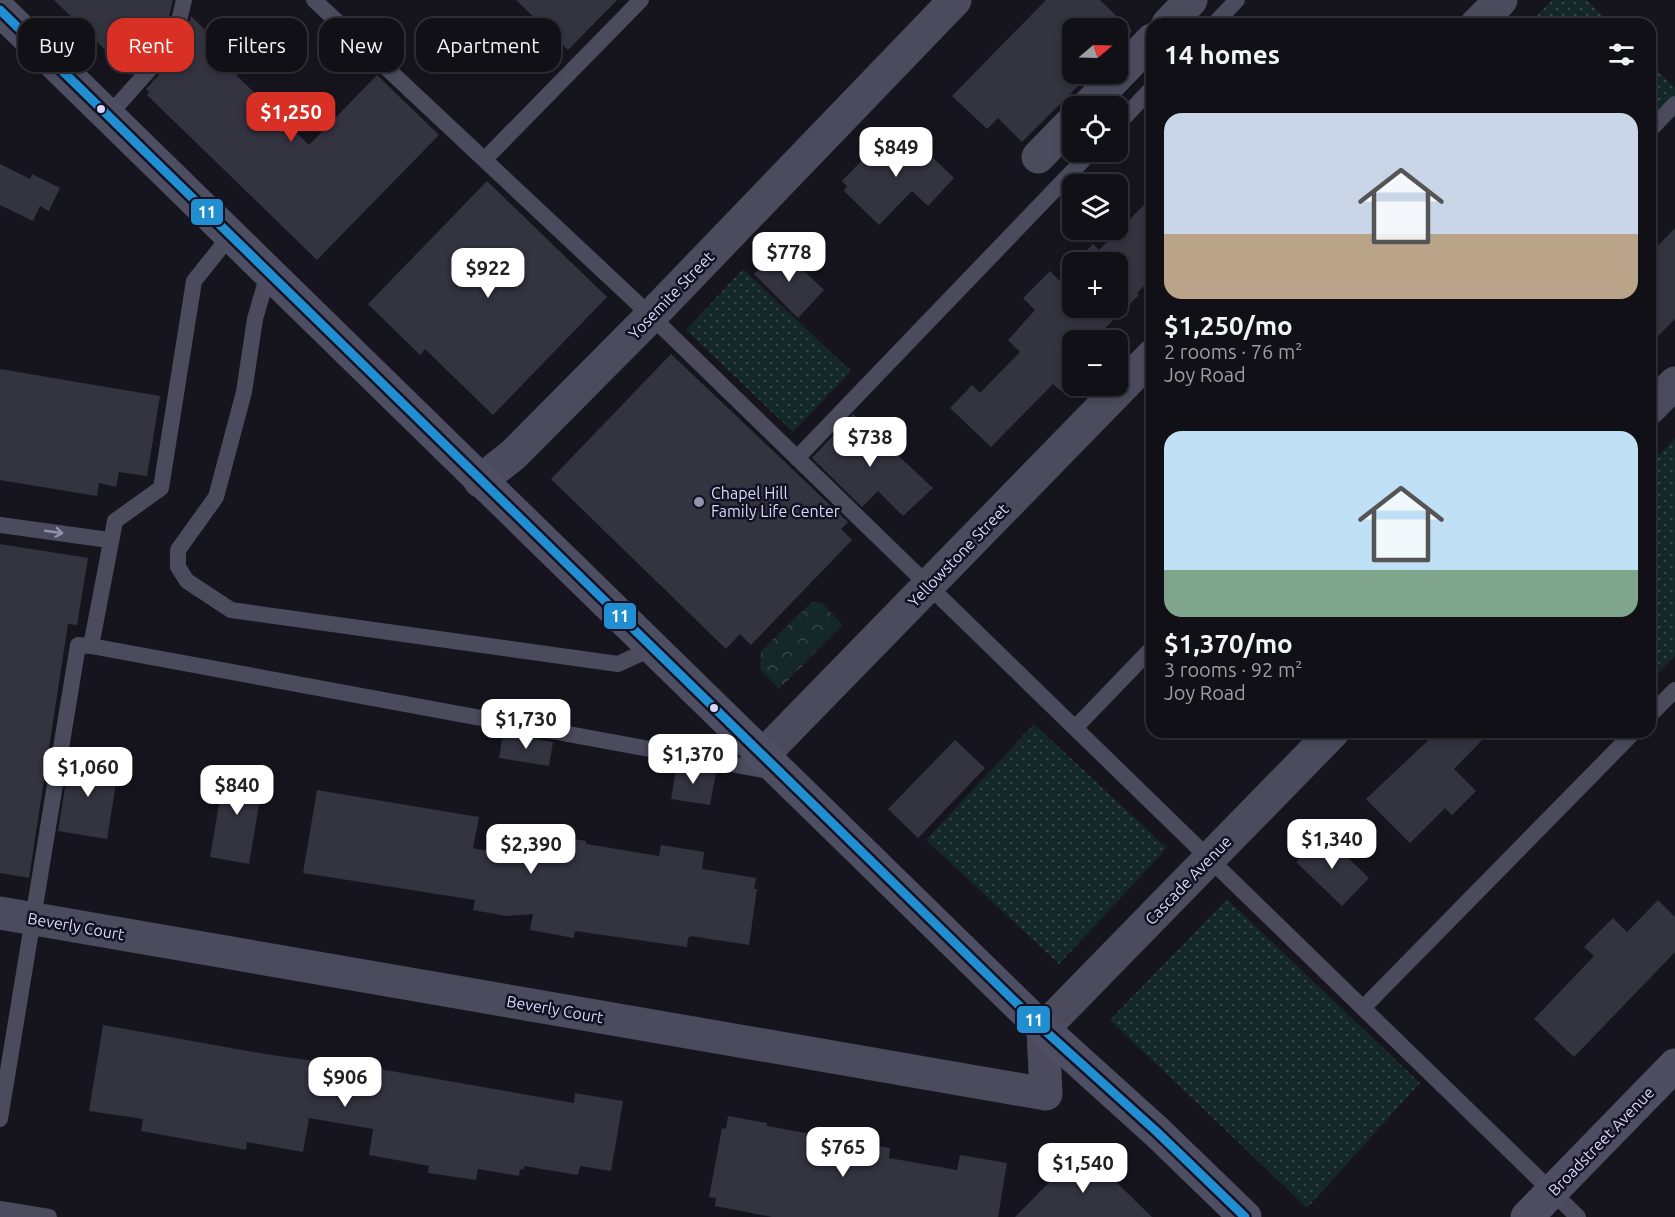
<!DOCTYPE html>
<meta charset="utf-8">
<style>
:root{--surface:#101016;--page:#1e1e23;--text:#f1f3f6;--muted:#9c9da1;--line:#303035;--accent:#d93025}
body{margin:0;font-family:Ubuntu,sans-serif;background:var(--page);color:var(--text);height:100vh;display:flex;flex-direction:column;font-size:22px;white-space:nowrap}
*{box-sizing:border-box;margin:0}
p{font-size:20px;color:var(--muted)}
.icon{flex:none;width:33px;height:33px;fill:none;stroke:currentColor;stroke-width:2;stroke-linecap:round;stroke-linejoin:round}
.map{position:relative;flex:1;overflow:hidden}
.details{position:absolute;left:1146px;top:18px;width:510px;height:720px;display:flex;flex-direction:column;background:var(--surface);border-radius:18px;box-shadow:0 3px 9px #0003,0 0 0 2px var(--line)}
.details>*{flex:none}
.hud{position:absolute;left:18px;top:18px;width:570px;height:54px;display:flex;gap:12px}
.needle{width:39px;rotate:71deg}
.controls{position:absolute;left:1062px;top:18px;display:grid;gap:12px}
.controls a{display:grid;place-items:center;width:66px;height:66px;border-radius:12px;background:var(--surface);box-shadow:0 3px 9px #0003,0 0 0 2px var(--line);font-size:30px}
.price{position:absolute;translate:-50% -51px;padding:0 14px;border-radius:12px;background:#fff;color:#222;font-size:20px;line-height:39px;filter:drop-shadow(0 2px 3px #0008)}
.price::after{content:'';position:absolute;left:50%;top:36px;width:18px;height:14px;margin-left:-9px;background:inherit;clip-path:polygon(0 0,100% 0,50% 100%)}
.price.on{background:var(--accent);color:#fff}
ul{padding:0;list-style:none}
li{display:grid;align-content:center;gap:12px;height:318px;padding:0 18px}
li span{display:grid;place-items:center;height:186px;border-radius:18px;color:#555}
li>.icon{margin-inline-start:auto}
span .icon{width:108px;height:108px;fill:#fffc;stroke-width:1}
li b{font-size:26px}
h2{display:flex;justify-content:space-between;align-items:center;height:72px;padding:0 18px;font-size:26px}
.tag{padding:0 21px;border-radius:18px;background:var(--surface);box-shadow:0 3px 9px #0003,0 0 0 2px var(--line);font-size:21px;line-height:54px}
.tag.on{background:var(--accent);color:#fff}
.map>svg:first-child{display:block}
.grass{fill:url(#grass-dots)}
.park{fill:url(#park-crowns)}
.building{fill:#343340}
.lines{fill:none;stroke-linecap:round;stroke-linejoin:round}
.lane{stroke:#4b4b5d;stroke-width:16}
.street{stroke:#4b4b5d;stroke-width:33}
.secondary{stroke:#4e4e63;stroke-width:33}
.bus-1-casing{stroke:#131122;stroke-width:14}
.bus-1{stroke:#208ed1;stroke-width:9}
.oneway{stroke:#9290ac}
.bus-dot{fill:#d9d6fa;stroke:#131122;stroke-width:2}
.poi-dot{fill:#9592ad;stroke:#131122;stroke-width:2}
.labels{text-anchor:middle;stroke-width:5;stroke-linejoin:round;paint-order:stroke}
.street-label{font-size:16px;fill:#d9d6fa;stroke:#131122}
.poi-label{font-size:16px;fill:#d9d6fa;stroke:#131122;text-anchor:start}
.line-badge{stroke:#131122;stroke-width:2}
.badge-label{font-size:16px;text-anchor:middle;font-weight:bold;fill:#fff}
</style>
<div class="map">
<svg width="1675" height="1217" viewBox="0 0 1675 1217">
<defs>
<pattern id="grass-dots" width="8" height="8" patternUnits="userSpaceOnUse" patternTransform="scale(1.5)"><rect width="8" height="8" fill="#142828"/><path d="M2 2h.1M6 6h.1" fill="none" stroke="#364648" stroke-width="1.8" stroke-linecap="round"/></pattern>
<pattern id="park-crowns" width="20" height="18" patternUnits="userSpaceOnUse" patternTransform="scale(1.5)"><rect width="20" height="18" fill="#142828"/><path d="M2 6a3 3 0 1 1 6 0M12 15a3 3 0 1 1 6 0" fill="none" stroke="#364648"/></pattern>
</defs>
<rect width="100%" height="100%" fill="#16151e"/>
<!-- grass -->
<g class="grass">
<polygon points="1552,0 1587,0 1611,24 1529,24"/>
<polygon points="1650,63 1675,88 1675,115 1650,140"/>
<polygon points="743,269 851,371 793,432 686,330"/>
<polygon points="1675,438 1675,656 1650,682 1650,464"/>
<polygon points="1034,724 1167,848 1059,964 926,840"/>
<polygon points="1227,899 1420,1083 1307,1208 1110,1020"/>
</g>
<!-- park -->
<polygon class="park" points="812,602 822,603 843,625 779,689 760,669 761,651"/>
<!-- building -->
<g class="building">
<polygon points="54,0 173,0 164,37 131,75"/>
<polygon points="516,0 617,0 568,50"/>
<polygon points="1046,0 1100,0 1132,31 1118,45 1118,28 1072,28 1072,74 1090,74 1022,142 998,118 987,129 952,96"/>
<polygon points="191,16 243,68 236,75 309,145 377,75 439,135 317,260 147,95 149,92 146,89 182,49"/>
<polygon points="904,130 954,178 928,206 912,191 879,225 844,191 847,186 842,181 867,155 875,162"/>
<polygon points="0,164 30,179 32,174 60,188 49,211 40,206 33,221 0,205"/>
<polygon points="487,181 607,297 493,415 425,349 420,355 368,304"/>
<polygon points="1152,197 1152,278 1137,293 1139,295 1093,340 1072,340 1072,378 1061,391 1053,384 991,447 950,408 972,385 980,393 1020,352 1008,340 1035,310 1023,298 1050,271 1060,281 1072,267 1072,308 1118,308 1118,262 1076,262 1093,244 1099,250"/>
<polygon points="1675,228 1675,319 1650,344 1650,254"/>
<polygon points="780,248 824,290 798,318 754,274"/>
<polygon points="671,354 848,522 841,529 852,540 751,645 740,634 726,649 551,479"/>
<polygon points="0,369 160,396 147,476 119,472 116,487 99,483 97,496 0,480"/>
<polygon points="853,414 933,488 903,516 878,491 862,507 812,458"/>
<polygon points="0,544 88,558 77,625 68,624 29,878 0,873"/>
<polygon points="1437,732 1490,732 1454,769 1476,791 1452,815 1445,808 1410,843 1366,799"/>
<polygon points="503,733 553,742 549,766 499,758"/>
<polygon points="955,740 985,768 918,838 888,809"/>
<polygon points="70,757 119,765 107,839 58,831"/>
<polygon points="677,765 716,772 710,805 671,799"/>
<polygon points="225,769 264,776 249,864 210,857"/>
<polygon points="317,790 479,817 473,848 540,861 542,852 555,854 558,836 586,841 586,844 659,856 661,845 704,852 702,869 756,878 754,889 757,889 749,945 691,936 688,938 687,947 575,931 574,938 530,930 533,914 506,916 473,910 475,900 303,873"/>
<polygon points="1323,834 1369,878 1342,906 1296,862"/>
<polygon points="1658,900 1675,917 1675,952 1574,1057 1534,1019 1594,956 1584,947 1613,918 1627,932"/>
<polygon points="103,1025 265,1054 328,1063 328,1060 574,1103 575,1093 623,1101 611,1171 580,1166 578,1175 524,1166 523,1170 520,1169 519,1176 478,1169 476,1180 428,1173 429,1166 369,1155 373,1129 309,1118 303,1152 247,1142 246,1150 141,1131 143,1119 89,1111"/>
<polygon points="728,1116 767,1123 767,1126 890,1148 889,1158 957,1170 960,1155 1007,1163 998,1217 772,1217 715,1206 716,1198 709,1197 722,1128 726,1129"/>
<polygon points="1082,1149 1152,1217 1015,1217"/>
</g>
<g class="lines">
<!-- lane -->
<g class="lane">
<polyline points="314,0 651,316 1578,1217"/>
<polyline points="1214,24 1237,0"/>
<polyline points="108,116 174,42 184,0"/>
<polyline points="1118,124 1152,88"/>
<polyline points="1650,130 1675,104"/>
<polyline points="485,159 641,0"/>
<polyline points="268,274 255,319 244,392 216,497 178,550 178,567 187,581 231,610 618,664 653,648"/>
<polyline points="797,458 1091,152"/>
<polyline points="0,525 109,540"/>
<polyline points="91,646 774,772"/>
<polyline points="1650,715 1675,690"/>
<polyline points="1076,727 1152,648"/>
<polyline points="1363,1008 1634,732"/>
<polyline points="0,1119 78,645 91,646 115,521 161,488 194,281 230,236"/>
<polyline points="0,1209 49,1217"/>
</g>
<!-- street -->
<g class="street">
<polyline points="1168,24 1191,0"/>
<polyline points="1477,24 1501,0"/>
<polyline points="1088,106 1152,40"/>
<polyline points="1038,157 1072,122"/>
<polyline points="1650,408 1675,383"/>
<polyline points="480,481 513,455 651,316 955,0"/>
<polyline points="764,754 1152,356"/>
<polyline points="0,913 1046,1094 1043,1029 1333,732"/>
</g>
<!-- secondary -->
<g class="secondary">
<polyline points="0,10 1043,1029 1157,1132 1245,1217"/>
<polyline points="1527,1217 1675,1065"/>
</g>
<defs>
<polyline id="bus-1" points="0,10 1043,1029 1157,1132 1245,1217"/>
</defs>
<!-- bus-1 casing -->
<use href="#bus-1" class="bus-1-casing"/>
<!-- bus-1 -->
<use href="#bus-1" class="bus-1"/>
</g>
<!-- one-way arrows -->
<defs><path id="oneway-shaft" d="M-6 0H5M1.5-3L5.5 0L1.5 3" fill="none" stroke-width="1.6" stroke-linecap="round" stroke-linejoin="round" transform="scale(1.5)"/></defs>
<use class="oneway" href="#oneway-shaft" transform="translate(54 532) rotate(8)"/>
<!-- markers -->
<g class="bus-dot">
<circle cx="101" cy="109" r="5"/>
<circle cx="714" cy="708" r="5"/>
</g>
<circle class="poi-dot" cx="699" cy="502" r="6"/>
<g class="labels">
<!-- street labels -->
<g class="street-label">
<text transform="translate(671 295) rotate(-46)" y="6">Yosemite Street</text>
<text transform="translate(958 555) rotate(-46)" y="6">Yellowstone Street</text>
<text transform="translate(1188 880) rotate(-46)" y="6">Cascade Avenue</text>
<text transform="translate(76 926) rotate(10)" y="6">Beverly Court</text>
<text transform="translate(555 1009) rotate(10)" y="6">Beverly Court</text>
<text transform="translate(1601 1141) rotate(-46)" y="6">Broadstreet Avenue</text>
</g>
<!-- poi labels -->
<g class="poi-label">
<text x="711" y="499">Chapel Hill<tspan x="711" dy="18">Family Life Center</tspan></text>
</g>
</g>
<g class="line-badge">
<rect x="190" y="198" width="34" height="28" rx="6" fill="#208ed1"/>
<rect x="603" y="602" width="34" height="28" rx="6" fill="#208ed1"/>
<rect x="1016" y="1005" width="35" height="29" rx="6" fill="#208ed1"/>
</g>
<g class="badge-label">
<text x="207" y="218">11</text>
<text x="620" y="622">11</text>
<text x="1034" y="1026">11</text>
</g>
</svg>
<div class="controls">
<a><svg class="needle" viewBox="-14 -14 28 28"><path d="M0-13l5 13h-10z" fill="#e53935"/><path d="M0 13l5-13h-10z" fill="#9c9da1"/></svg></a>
<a><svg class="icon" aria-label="locate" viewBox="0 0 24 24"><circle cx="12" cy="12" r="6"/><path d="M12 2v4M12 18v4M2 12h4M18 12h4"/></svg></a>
<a><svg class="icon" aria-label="layers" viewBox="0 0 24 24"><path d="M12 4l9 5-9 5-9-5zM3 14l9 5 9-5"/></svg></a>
<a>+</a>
<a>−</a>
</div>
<b class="price on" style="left:291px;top:143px">$1,250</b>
<b class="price" style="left:896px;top:178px">$849</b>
<b class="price" style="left:789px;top:283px">$778</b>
<b class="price" style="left:488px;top:299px">$922</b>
<b class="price" style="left:870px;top:468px">$738</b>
<b class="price" style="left:526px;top:750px">$1,730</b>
<b class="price" style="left:693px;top:785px">$1,370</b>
<b class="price" style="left:88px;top:798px">$1,060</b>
<b class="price" style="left:237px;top:816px">$840</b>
<b class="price" style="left:1332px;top:870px">$1,340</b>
<b class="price" style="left:531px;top:875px">$2,390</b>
<b class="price" style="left:345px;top:1108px">$906</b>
<b class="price" style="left:843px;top:1178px">$765</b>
<b class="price" style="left:1083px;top:1194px">$1,540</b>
<div class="hud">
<a class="tag">Buy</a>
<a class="tag on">Rent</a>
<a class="tag">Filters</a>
<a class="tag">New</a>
<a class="tag">Apartment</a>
</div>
<section class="details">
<h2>14 homes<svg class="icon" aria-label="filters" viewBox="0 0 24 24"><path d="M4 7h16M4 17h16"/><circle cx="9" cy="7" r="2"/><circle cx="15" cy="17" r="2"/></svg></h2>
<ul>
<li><span style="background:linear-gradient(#c9d6e8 65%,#b9a48a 0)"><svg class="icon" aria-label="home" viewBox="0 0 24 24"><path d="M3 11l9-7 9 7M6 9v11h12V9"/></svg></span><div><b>$1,250/mo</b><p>2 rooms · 76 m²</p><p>Joy Road</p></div></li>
<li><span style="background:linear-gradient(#bfe0f5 75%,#7fa58c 0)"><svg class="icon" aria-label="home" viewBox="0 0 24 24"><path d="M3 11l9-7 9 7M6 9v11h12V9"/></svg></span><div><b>$1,370/mo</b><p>3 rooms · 92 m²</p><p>Joy Road</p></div></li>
</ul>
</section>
</div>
